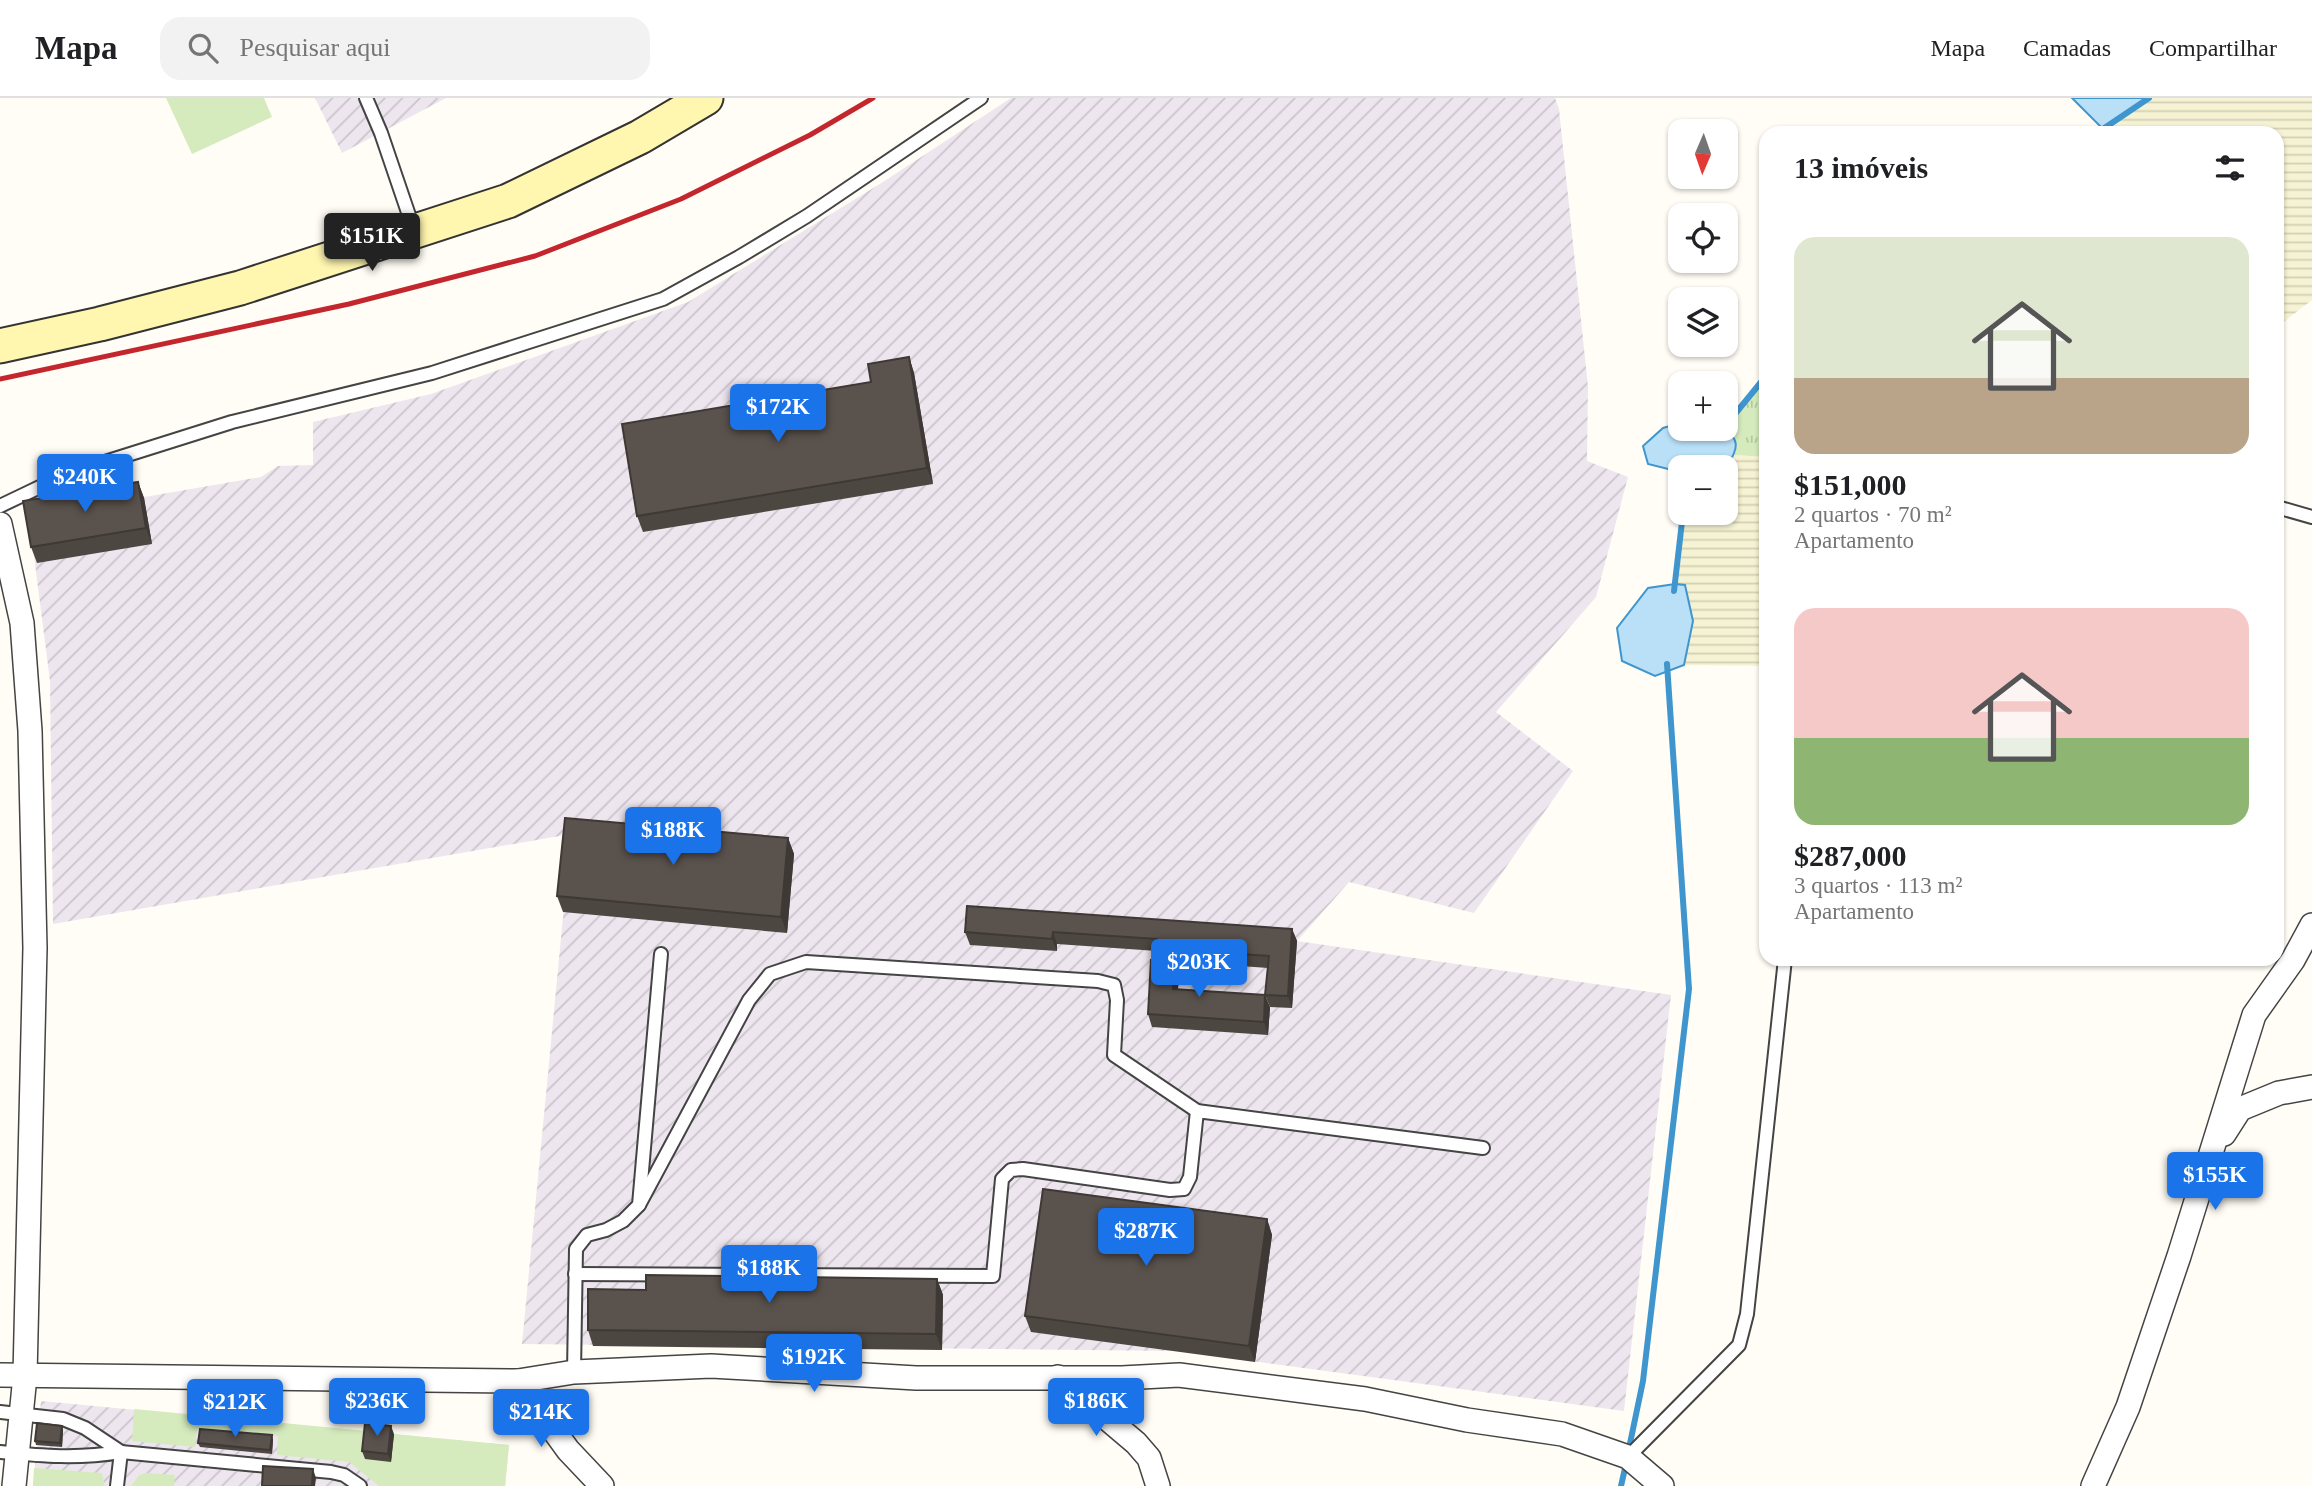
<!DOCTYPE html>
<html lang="pt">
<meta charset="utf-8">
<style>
:root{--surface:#fff;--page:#f2f2f2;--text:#202124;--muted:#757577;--line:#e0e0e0;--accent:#1a73e8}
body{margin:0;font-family:Georgia,serif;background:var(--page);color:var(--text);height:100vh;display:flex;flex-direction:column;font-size:26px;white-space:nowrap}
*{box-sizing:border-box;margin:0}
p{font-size:23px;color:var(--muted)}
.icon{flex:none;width:38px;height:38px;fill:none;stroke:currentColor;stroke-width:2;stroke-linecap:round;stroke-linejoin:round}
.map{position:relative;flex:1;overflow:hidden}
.panel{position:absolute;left:1759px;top:28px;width:525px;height:840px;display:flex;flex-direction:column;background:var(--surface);border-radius:21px;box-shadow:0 2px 5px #0004}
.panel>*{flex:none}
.needle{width:46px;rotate:182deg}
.fabs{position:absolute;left:1668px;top:21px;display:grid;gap:14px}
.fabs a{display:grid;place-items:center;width:70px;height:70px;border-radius:14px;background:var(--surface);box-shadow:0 2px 5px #0004;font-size:35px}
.price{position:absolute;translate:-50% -60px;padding:0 16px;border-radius:7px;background:var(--accent);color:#fff;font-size:23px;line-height:46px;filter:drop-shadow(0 2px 4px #0008)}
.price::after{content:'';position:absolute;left:50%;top:42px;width:21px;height:16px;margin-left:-10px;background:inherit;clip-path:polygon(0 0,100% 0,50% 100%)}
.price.selected{background:#222;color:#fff}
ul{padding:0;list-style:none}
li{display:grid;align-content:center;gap:14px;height:371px;padding:0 35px}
li span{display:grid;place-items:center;height:217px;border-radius:21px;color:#555}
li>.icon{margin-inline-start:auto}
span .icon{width:126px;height:126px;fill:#fffc;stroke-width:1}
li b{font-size:30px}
h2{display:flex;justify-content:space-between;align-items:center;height:84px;padding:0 35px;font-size:30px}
header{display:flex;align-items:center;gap:42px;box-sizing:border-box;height:98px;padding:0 35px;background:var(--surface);border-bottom:2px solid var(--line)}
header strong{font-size:33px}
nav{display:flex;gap:38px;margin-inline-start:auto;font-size:24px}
.search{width:490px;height:63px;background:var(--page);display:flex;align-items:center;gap:18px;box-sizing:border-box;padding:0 24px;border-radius:21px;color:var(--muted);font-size:26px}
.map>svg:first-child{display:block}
.industrial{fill:url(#industrial-furrows)}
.farmland{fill:url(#farmland-rules)}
.grass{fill:url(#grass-tufts)}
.garden{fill:#d5ebbd}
.water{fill:#b9e0f7;stroke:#3f96cf;stroke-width:2}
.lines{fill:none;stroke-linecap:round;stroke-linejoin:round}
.stream{stroke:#3f96cf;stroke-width:6}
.lane-casing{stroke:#444;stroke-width:16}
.street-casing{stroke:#444;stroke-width:26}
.secondary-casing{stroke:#333;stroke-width:37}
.lane{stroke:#fff;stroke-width:12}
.street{stroke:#fff;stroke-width:23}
.secondary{stroke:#fff6b0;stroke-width:33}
.rail{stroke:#c4262e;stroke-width:5}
.wall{fill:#4d4742}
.shaded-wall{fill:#3f3936}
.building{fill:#5a524d;stroke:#3f3936;stroke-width:2}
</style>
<header>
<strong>Mapa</strong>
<div class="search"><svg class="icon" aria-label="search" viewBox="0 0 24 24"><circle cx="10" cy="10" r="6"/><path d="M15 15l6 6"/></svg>Pesquisar aqui</div>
<nav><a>Mapa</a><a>Camadas</a><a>Compartilhar</a></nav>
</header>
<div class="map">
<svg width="2312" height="1388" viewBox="0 0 2312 1388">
<defs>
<pattern id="industrial-furrows" width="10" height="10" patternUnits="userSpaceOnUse" patternTransform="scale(1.75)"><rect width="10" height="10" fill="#eee6ef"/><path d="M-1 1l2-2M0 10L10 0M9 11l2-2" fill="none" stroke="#cbc4cc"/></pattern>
<pattern id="farmland-rules" width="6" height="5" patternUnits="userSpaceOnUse" patternTransform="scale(1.75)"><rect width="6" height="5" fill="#f6f3d4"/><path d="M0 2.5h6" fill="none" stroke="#d2cfb5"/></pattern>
<pattern id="grass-tufts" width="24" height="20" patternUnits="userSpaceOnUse" patternTransform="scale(1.75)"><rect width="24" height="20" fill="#d5ebbd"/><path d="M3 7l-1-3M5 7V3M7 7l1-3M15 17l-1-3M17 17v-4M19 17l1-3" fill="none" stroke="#b6c8a1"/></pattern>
</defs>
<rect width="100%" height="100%" fill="#fffdf5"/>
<!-- industrial -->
<g class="industrial">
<polygon points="315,0 446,0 342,55"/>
<polygon points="1011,0 1555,0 1559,11 1588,289 1587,363 1628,379 1596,499 1496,614 1573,673 1474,815 1349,784 1297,843 1671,897 1624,1313 1177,1253 522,1246 571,736 53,826 50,583 29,419 261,379 278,368 313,367 313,324 431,296 688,204 883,84"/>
<polygon points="41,1303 509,1347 505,1388 33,1388"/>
</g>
<!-- farmland -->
<g class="farmland">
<polygon points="2149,0 2312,0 2312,202 2277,229 2277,35 2097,35"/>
<polygon points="1735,357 1766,359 1766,568 1684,567 1693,523 1685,488 1675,486 1683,415 1726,415 1725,369"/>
</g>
<!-- grass -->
<path class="grass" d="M 1766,278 L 1766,359 L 1735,357 C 1736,344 1733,339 1722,332 Z"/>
<!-- garden -->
<g class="garden">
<polygon points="166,0 264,0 272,19 192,56"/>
<polygon points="134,1311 367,1333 391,1364 394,1336 509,1347 505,1388 379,1388 349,1364 277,1357 278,1338 197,1331 195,1349 132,1343"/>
<polygon points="34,1370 102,1375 105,1388 33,1388"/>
<polygon points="146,1375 175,1377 174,1388 131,1388 139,1377"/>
</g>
<!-- water -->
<g class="water">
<polygon points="2072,0 2149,0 2103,31"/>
<path d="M 1680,325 L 1680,331 C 1707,331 1757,327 1726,369 L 1680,369 L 1680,374 L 1648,366 L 1643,348 L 1663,330 Z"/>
<polygon points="1675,486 1685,487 1693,523 1684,567 1655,578 1622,563 1617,530 1648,490"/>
</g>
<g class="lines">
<!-- stream -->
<g class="stream">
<polyline points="2097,35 2149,0"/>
<polyline points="1726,327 1766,278"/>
<polyline points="1674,493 1683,415"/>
<polyline points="1628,1355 1643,1283 1689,891 1667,566"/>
<polyline points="1621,1388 1626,1366"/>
</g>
<defs>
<g id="lane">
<polyline points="366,0 381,35 414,132"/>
<polyline points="0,408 67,376 232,324 432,275 663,201 739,159 807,118 981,0"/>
<polyline points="2277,409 2312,419"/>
<polyline points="639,1107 749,902 770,876 806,864 1098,883 1114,887 1117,902 1114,957 1197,1013"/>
<polyline points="575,1176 993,1178 1002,1081 1011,1072 1023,1071 1170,1092 1184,1091 1190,1079 1197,1013 1483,1050"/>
<polyline points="574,1274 576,1151 587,1137 606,1132 623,1123 639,1107 661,856"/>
<polyline points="0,1314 63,1321 85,1330 121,1354"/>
<path d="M 0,1354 C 43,1358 78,1361 121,1354 L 331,1374 L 344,1377 L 360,1388"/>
<polyline points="1628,1359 1739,1247 1747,1216 1785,861"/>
<polyline points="117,1388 121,1354"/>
</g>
<g id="street">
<polyline points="0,426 22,525 30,633 35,850 25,1278 14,1388"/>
<polyline points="2224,1036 2240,1011 2279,995 2312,989"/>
<polyline points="0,1277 518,1283 574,1274 711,1268 916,1280 1122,1280 1179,1277 1365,1301 1467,1322 1562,1336 1628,1359 1662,1388"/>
<polyline points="1058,1279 1136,1345 1149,1360 1158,1388"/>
<polyline points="518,1283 568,1352 602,1388"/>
<polyline points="2093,1388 2128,1309 2179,1158 2254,917 2293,862 2312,827"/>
</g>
<polyline id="secondary" points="0,248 100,226 240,190 508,103 640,39 706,0"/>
</defs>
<!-- lane casing -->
<use href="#lane" class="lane-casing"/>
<!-- street casing -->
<use href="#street" class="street-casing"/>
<!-- secondary casing -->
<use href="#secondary" class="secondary-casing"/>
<!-- lane -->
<use href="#lane" class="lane"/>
<!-- street -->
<use href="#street" class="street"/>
<!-- secondary -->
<use href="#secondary" class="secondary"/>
<!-- rail -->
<polyline class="rail" points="0,281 349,206 535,158 681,101 810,37 873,0"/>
</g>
<!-- wall -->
<g class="wall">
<polygon points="909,259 914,275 933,386 643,434 637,418 871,284"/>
<polygon points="138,384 144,400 152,446 37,465 31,449"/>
<polygon points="788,740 794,756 787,835 563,814 557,798"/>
<polygon points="1292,831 1297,843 1292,910 1270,909 1265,897 1268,870 1160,862 1157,853 1057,846 1057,853 970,847 965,834"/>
<polygon points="1179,876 1178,891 1270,909 1268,937 1152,929 1148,916"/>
<polygon points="1267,1121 1272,1137 1255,1264 1031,1234 1025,1218"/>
<polygon points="937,1181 943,1197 942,1252 593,1248 588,1232 646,1192"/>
<polygon points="63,1332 62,1349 36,1347 35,1343"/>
<polygon points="394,1336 391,1364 365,1361 362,1353"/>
<polygon points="273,1341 272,1356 200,1349 198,1345"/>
</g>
<!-- shaded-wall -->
<g class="shaded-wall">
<polygon points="909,259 914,275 933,386 927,370"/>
<polygon points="138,384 144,400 152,446 146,430"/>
<polygon points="788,740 794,756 787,835 781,819"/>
<polygon points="1292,831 1297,843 1292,910 1288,898"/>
<polygon points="1053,834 1057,846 1057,853 1052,841"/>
<polygon points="1175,864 1179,876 1177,903 1173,891"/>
<polygon points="1265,897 1270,909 1268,937 1264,924"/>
<polygon points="1267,1121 1272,1137 1255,1264 1249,1248"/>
<polygon points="937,1181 943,1197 942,1252 936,1236"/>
<polygon points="62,1328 63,1332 62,1349 60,1345"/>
<polygon points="391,1328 394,1336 391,1364 388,1356"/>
<polygon points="272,1337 273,1341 272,1356 270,1352"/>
<polygon points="313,1371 316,1380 315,1388 312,1388"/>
</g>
<!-- building -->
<g class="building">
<polygon points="909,259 927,370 637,418 622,326 871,284 868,266"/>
<polygon points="138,384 146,430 31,449 23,403"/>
<polygon points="565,720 788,740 781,819 557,798"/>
<polygon points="967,808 1292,831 1288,898 1265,897 1269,858 1156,850 1157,841 1053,834 1052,841 965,834"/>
<polygon points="1151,862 1175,864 1173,891 1265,897 1264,924 1148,916"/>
<polygon points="1043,1091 1267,1121 1249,1248 1025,1218"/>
<polygon points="646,1177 937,1181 936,1236 588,1232 588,1191 646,1192"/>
<polygon points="37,1325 62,1328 60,1345 35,1343"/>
<polygon points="365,1325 391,1328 388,1356 362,1353"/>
<polygon points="200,1331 272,1337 270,1352 198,1345"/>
<polygon points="263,1368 313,1371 312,1388 262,1388"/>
</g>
</svg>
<div class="fabs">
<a><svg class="needle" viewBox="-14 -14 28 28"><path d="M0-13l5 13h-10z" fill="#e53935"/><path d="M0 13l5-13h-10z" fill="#757577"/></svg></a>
<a><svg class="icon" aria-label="locate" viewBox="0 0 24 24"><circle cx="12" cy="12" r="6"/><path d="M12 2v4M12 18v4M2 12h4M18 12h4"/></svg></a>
<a><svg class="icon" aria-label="layers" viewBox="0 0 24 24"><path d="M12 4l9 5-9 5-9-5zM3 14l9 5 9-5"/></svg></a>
<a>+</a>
<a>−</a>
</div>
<b class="price selected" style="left:372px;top:175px">$151K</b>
<b class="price" style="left:778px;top:346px">$172K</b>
<b class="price" style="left:85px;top:416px">$240K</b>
<b class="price" style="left:673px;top:769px">$188K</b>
<b class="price" style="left:1199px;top:901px">$203K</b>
<b class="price" style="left:2215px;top:1114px">$155K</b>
<b class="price" style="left:1146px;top:1170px">$287K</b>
<b class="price" style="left:769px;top:1207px">$188K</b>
<b class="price" style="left:814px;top:1296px">$192K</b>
<b class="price" style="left:377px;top:1340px">$236K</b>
<b class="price" style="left:1096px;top:1340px">$186K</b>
<b class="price" style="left:235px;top:1341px">$212K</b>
<b class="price" style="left:541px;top:1351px">$214K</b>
<section class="panel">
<h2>13 imóveis<svg class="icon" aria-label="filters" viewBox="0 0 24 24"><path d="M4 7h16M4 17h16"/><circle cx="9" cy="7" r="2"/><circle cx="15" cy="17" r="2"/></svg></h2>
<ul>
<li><span style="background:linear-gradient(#dfe7d0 65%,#b9a48a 0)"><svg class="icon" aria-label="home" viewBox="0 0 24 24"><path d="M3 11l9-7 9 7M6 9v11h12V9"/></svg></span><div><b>$151,000</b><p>2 quartos · 70 m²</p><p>Apartamento</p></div></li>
<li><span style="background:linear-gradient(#f6c9c9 60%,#8fb573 0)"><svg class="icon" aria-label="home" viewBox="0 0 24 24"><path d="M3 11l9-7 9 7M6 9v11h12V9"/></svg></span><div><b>$287,000</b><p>3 quartos · 113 m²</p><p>Apartamento</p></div></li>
</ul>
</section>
</div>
